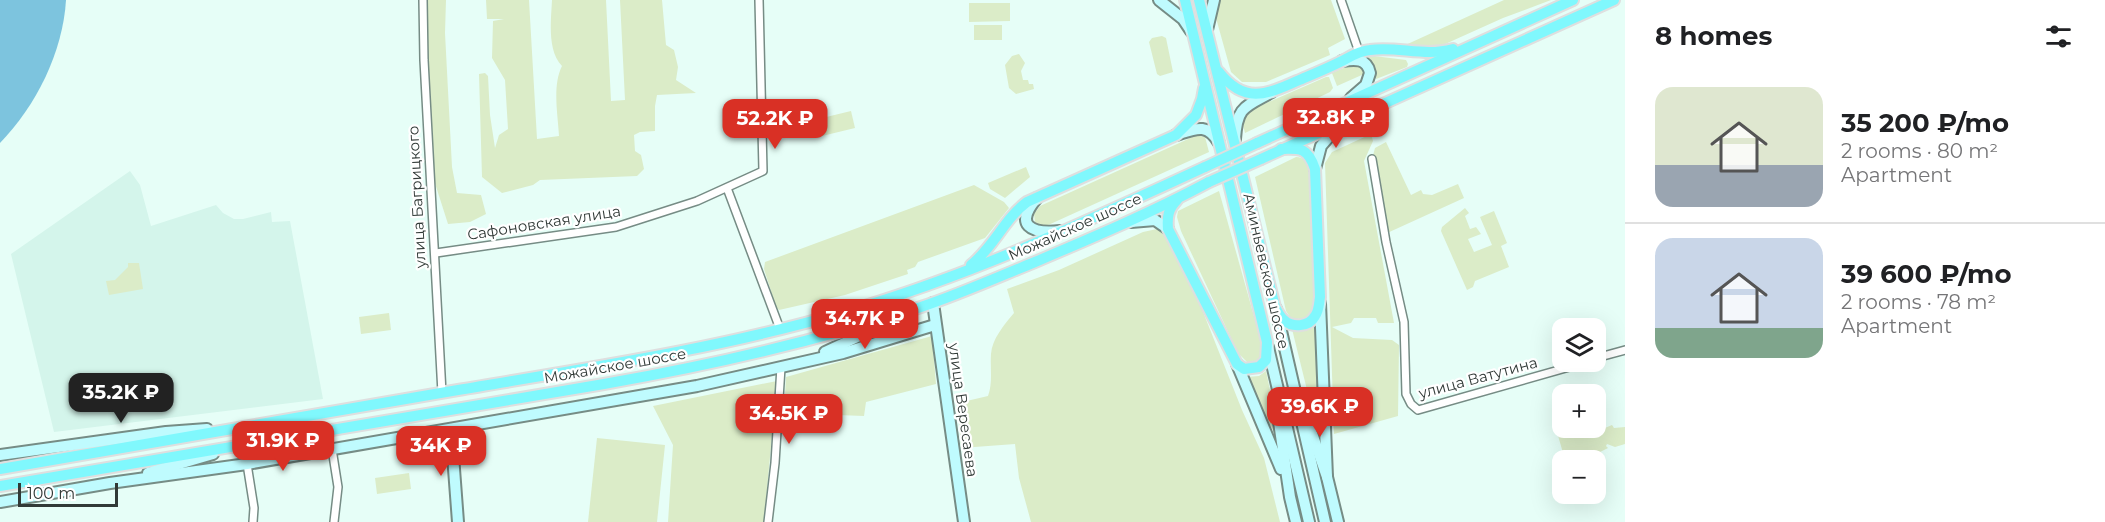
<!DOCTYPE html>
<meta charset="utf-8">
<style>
:root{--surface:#fff;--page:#f6f6f6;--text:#202124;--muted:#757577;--line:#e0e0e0;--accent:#d93025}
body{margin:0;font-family:Montserrat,sans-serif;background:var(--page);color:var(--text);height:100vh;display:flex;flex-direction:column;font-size:22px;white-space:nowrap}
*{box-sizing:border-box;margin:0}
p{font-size:20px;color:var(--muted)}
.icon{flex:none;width:33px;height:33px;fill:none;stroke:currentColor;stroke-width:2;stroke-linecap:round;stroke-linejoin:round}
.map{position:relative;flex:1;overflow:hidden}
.side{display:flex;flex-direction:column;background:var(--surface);width:480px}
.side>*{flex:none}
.tools{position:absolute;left:1552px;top:318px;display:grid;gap:12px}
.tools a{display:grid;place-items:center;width:54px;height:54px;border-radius:12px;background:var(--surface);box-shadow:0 6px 24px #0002;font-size:30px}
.scale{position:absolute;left:18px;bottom:15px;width:100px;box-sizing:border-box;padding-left:6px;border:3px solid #313a37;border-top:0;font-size:16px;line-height:21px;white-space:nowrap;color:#313a37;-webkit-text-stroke:4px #fff;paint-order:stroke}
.price{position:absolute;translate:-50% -51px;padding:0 14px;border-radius:12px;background:var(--accent);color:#fff;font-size:20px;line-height:39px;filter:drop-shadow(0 2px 3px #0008)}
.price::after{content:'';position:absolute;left:50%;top:36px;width:18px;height:14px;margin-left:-9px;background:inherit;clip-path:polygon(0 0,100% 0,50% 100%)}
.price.on{background:#222;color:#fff}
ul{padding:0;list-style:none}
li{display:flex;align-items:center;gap:18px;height:150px;padding:0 30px}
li+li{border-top:2px solid var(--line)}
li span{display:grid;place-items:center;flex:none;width:168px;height:120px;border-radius:18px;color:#555}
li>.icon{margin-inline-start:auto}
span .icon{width:72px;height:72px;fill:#fffc;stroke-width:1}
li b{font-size:26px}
h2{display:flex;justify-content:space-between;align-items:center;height:72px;padding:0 30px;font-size:26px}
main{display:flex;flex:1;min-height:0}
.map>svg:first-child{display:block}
.built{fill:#d4f5eb}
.green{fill:#dbecc8}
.water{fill:#7dc4de}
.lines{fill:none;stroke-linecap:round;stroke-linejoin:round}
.street-casing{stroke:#768c85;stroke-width:10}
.secondary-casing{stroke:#768c85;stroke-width:14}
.primary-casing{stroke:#dedfdf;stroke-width:14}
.street{stroke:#fff;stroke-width:7}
.secondary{stroke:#bffbfe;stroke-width:10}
.primary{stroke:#80f8fd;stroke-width:10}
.primary-bridge-casing{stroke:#dedfdf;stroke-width:14;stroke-linecap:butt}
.primary-bridge{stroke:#80f8fd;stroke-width:10}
.labels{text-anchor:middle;stroke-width:4.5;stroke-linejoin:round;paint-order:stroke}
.street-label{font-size:15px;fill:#313a37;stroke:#fff}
</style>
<main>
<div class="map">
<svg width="1625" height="522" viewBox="0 0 1625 522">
<rect width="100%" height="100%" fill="#e6fef7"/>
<!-- built -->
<polygon class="built" points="130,171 140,185 151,226 216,205 223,213 234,219 243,219 271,212 272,222 290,221 323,399 54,432 11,254"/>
<!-- green -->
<g class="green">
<polygon points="428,0 446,0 445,33 452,167 457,193 481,195 486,214 470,222 448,224 433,177 425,23"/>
<path d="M 486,0 L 529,0 L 537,139 L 559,136 C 558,115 552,86 562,66 C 547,51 551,20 552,0 L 606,0 L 611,101 L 625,100 L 620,0 L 662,0 L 666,45 L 674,50 L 678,67 L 676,80 L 696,93 L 657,95 L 655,106 L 655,131 L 640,132 L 634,135 L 635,151 L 641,155 L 644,169 L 637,176 L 540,180 L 533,185 L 502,193 L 482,177 L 479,74 L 485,73 L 488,76 L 490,115 L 495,148 L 499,135 L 508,129 L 505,80 L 492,58 L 493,21 L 504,19 L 487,19 Z"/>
<polygon points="1220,0 1331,0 1345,39 1328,48 1330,55 1266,82 1242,82 1231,72 1216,18"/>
<polygon points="1504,0 1551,0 1503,18 1443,45 1433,48 1401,47"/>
<polygon points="969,3 1010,3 1010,21 969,22"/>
<rect x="974" y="25" width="28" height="15"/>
<polygon points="1162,36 1166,38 1173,72 1160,76 1157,74 1149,42 1152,38"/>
<polygon points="1019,54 1025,63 1021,71 1023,80 1028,80 1029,84 1033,84 1034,89 1016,94 1009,88 1005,65 1012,56"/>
<polygon points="1374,56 1406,60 1408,64 1407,67 1376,79 1374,70 1367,61 1368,57"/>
<polygon points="1350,65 1361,65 1365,71 1364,74 1337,86 1332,73"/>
<polygon points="1326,77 1329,77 1333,88 1330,92 1245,133 1242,121 1248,111"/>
<polygon points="851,111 855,128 822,136 818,119"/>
<polygon points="1371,134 1373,141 1364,161 1394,323 1378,323 1376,318 1354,318 1351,323 1332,327 1353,338 1392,340 1399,345 1398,416 1334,434 1325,163 1332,152"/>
<polygon points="1197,135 1205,137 1209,152 1046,226 1041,226 1035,222 1034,214 1040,206"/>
<polygon points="1386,142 1411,195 1421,190 1423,194 1432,195 1458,184 1464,198 1385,234 1372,159 1375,148"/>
<path d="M 1296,157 C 1304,157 1307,162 1310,169 L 1315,310 L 1306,321 L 1292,320 L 1286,311 L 1255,177 Z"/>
<polygon points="1026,167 1030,177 1005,198 990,189 988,183"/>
<polygon points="974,185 1004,202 1009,208 985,238 918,262 915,267 907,270 908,274 845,295 779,310 776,307 764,269 765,262"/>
<path d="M 1219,191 L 1264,352 C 1261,360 1256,362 1248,363 L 1238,353 L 1181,231 L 1177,217 L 1178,211 Z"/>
<polygon points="1465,208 1469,213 1465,216 1470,229 1476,227 1481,234 1468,239 1474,252 1492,245 1480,217 1494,211 1507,243 1501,246 1509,267 1475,281 1473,287 1467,290 1441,231 1442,227"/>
<path d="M 1157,229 L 1167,230 L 1184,264 L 1242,410 L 1264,458 L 1280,522 L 1031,522 L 1019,478 L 1015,444 L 961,448 L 958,403 L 988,396 C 993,382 990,369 991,354 C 992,339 1004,325 1014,313 L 1007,289 L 1059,270 L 1143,232 Z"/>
<polygon points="128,263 139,263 143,289 109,295 106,281 115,280 128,267"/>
<polygon points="389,313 391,330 361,334 359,317"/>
<polygon points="1319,323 1323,441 1309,398 1292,329 1306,330"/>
<polygon points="932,336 936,384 866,402 864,416 784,413 786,377"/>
<polygon points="1266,371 1282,448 1247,381 1247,377 1259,376"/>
<polygon points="777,381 764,522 668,522 673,445 653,406"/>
<path d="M 1612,425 L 1614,428 L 1625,427 L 1625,444 L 1615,447 L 1607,444 L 1606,446 L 1608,448 L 1598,453 L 1599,460 L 1596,461 L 1565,460 L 1557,432 C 1564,426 1572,426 1580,430 L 1581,433 L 1593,433 Z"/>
<polygon points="597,438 665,445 657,522 588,522"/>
<polygon points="409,473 411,489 377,494 375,478"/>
</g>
<!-- water -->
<path class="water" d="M 0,0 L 66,0 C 63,52 36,106 0,143 Z"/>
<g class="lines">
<defs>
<g id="street">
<polyline points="423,0 424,60 442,393"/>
<polyline points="1341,0 1359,52"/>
<polyline points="1372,159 1386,242 1404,322 1406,394 1411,404 1418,410 1587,362"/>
<polyline points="727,188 780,329"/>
<polyline points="436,253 616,227 697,201 763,171 759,0"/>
<polyline points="1596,358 1625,350"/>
<polyline points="332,449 338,487 334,522"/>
<polyline points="247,464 254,508 253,522"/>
<polyline points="768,522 775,463 781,367"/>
</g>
<g id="secondary">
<polyline points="1159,0 1183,19 1191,31"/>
<polyline points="1207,30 1214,0"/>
<path d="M 1342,61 C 1355,59 1367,58 1370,73 L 1366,85 L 1351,98"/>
<path d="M 1176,135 C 1195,129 1207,122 1219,143"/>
<path d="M 1235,139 C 1237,106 1245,107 1272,92"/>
<polyline points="1315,169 1321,146 1341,123"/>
<path d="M 1037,198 C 1014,225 1030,234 1060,231"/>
<polyline points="1131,222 1155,220 1168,229"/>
<polyline points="933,303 964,522"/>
<polyline points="1320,303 1327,477"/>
<polyline points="1276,309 1325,522"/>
<polyline points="1268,347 1309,522"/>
<polyline points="825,352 900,317"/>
<polyline points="1237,364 1281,469"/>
<polyline points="1306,416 1327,477 1338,522"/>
<polyline points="1279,422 1290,497 1296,522"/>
<polyline points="451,429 458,522"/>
<polyline points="0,455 166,432 207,429"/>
<polyline points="148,473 213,454"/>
<polyline points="0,502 110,483 247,464 697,386 843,353 935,325"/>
</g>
<g id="primary">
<path d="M 1199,0 L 1275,307 C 1278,312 1280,317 1284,320 C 1292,328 1309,327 1315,316 C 1319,311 1319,303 1320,297 L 1315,169 C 1308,148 1301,148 1281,149"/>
<path d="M 1219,72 C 1244,104 1266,95 1297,81 C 1311,75 1326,69 1340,62 C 1350,57 1358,51 1370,50 C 1398,46 1424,57 1453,49"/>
<polyline points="1257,143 1573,0"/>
<polyline points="1261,159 1614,0"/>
<path d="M 1177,200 C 1168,209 1167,217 1168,229 L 1237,364 L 1244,369 L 1259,367 L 1266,360 L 1267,342 L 1185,0"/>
<path d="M 971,265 C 994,247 1004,219 1027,202 L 1176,135 L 1196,115 L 1202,99 L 1204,88"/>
<path d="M 0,469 C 152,442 305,416 458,390 C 588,368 718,349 845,312 C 969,276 1088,221 1205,167"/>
<path d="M 0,486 L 604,384 C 712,365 818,341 921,307 C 960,294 998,277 1035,262 C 1094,237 1153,212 1209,182"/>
</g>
</defs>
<!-- street casing -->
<use href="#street" class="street-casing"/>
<!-- secondary casing -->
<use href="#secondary" class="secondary-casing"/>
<!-- primary casing -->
<use href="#primary" class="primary-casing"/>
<!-- street -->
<use href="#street" class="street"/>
<!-- secondary -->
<use href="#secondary" class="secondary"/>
<!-- primary -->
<use href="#primary" class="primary"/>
<defs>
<g id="primary-bridge">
<polyline points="1205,167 1257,143"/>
<polyline points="1209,182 1261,159"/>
</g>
</defs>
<!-- primary-bridge casing -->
<use href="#primary-bridge" class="primary-bridge-casing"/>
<!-- primary-bridge -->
<use href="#primary-bridge" class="primary-bridge"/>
</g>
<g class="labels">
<!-- street labels -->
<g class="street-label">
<text transform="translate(417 197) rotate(-93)" y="5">улица Багрицкого</text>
<text transform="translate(544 223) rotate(-9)" y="5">Сафоновская улица</text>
<text transform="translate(1075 227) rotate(-24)" y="5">Можайское шоссе</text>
<text transform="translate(1266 271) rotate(77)" y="5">Аминьевское шоссе</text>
<text transform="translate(615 366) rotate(-10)" y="5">Можайское шоссе</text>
<text transform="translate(1478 378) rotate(-15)" y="5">улица Ватутина</text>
<text transform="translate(963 410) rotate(82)" y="5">улица Вересаева</text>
</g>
</g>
</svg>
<div class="tools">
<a><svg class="icon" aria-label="layers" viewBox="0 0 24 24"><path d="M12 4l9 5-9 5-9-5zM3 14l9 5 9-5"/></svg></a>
<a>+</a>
<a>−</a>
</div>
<div class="scale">100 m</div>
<b class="price" style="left:1336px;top:149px">32.8K ₽</b>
<b class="price" style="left:775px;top:150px">52.2K ₽</b>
<b class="price" style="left:865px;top:350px">34.7K ₽</b>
<b class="price on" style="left:121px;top:424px">35.2K ₽</b>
<b class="price" style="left:1320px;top:438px">39.6K ₽</b>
<b class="price" style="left:789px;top:445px">34.5K ₽</b>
<b class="price" style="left:283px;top:472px">31.9K ₽</b>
<b class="price" style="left:441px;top:477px">34K ₽</b>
</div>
<section class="side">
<h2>8 homes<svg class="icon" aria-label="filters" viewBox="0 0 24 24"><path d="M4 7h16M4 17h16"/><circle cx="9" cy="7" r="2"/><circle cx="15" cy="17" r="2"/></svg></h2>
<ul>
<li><span style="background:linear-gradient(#dfe7d0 65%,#9aa5b1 0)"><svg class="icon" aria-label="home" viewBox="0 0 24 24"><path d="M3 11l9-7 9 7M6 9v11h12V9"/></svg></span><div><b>35 200 ₽/mo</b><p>2 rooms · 80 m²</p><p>Apartment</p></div></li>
<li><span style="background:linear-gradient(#c9d6e8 75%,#7fa58c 0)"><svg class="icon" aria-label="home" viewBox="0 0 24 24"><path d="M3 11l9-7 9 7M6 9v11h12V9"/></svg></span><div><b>39 600 ₽/mo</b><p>2 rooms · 78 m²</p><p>Apartment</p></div></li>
</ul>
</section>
</main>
